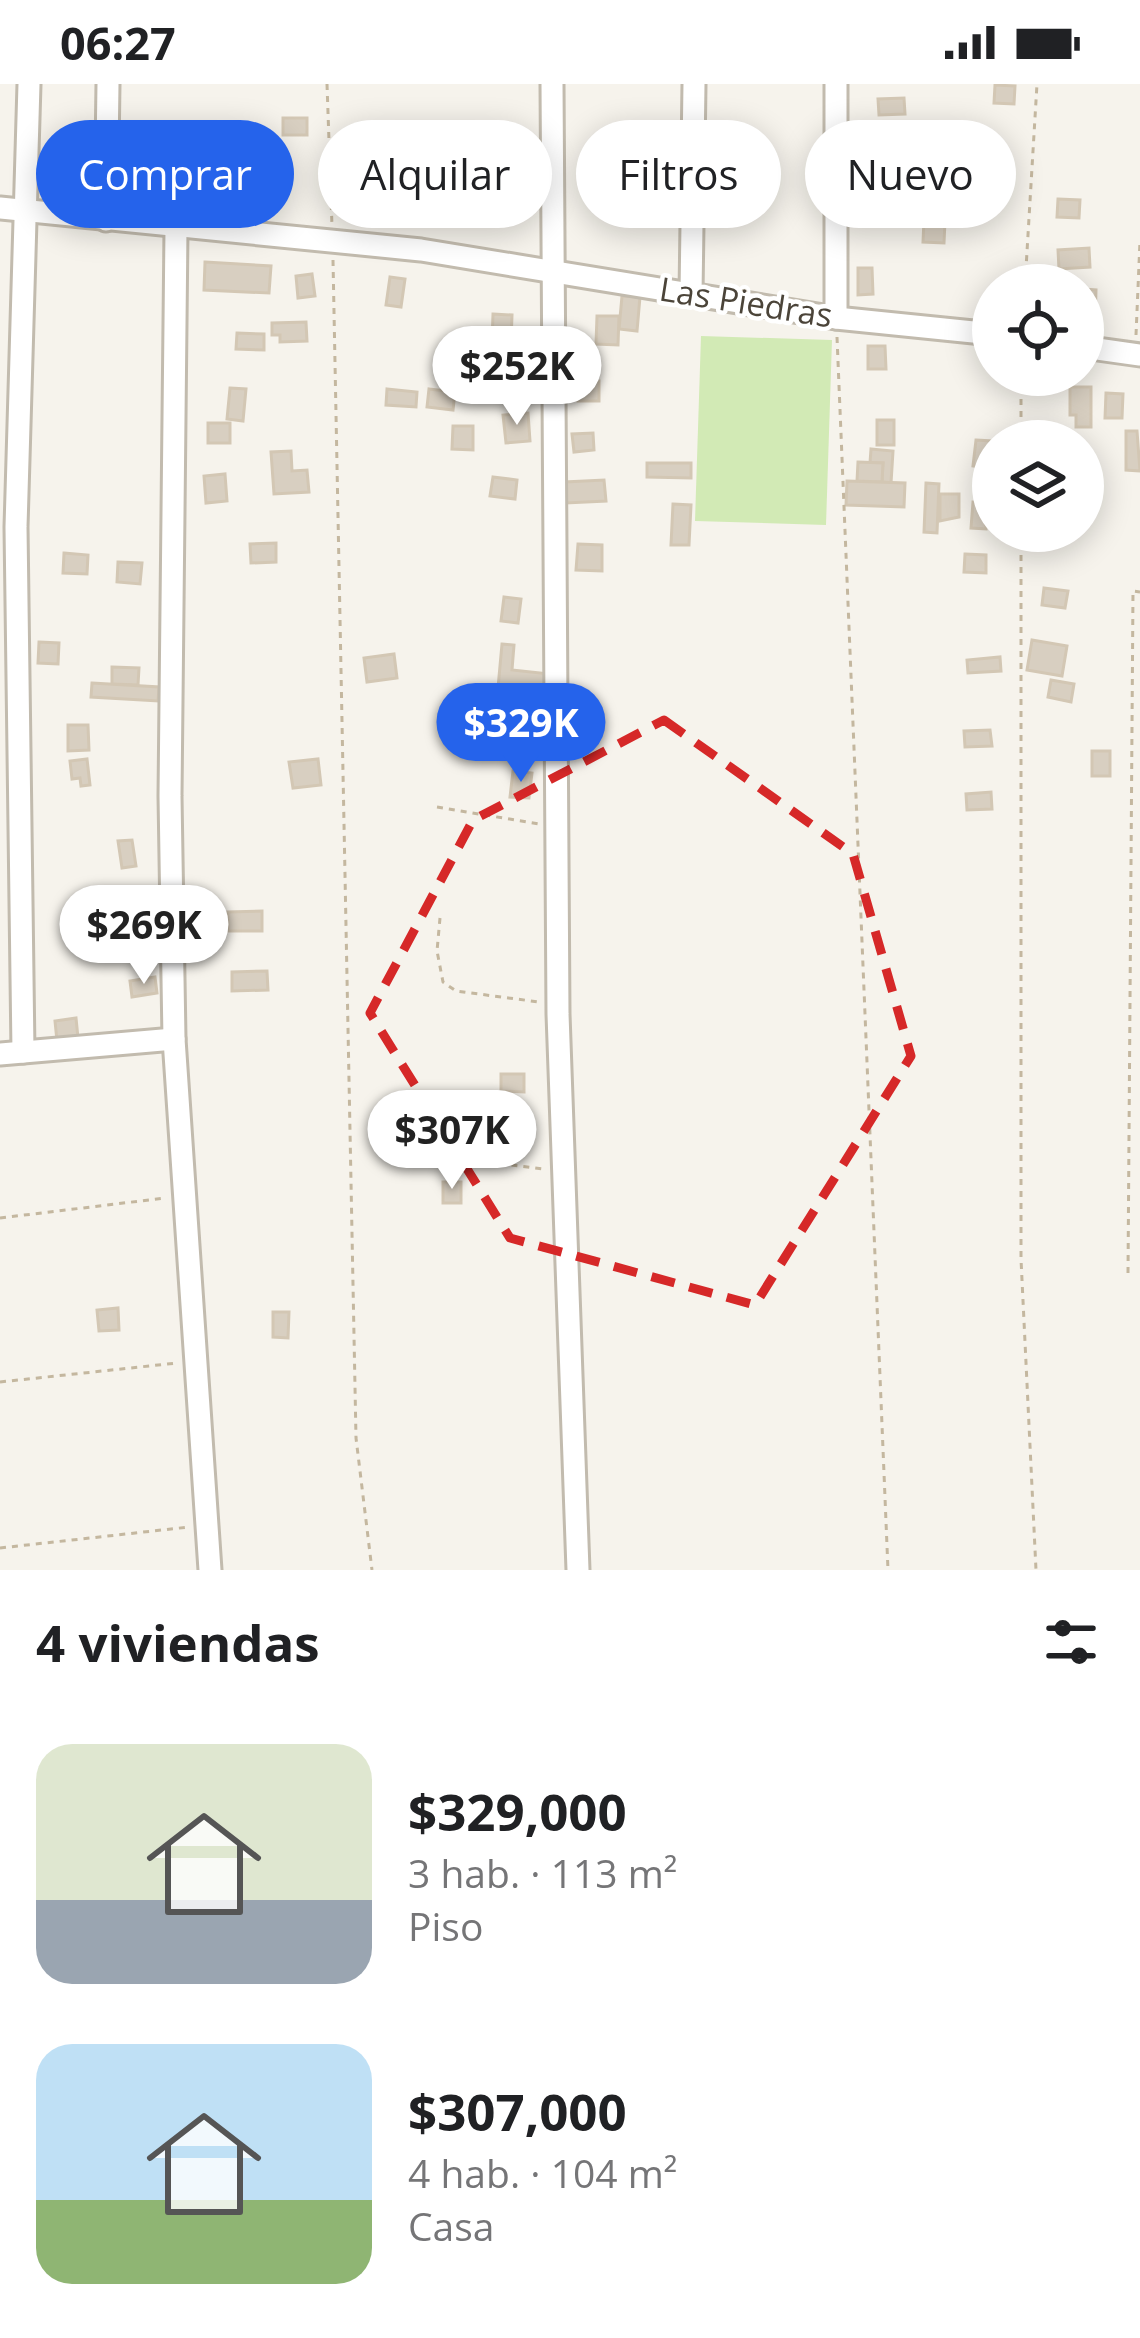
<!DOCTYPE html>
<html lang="es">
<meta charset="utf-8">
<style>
:root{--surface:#fff;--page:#f6f6f6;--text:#202124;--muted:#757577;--accent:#2563eb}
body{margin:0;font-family:"Open Sans",sans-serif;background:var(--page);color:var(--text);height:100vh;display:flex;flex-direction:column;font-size:45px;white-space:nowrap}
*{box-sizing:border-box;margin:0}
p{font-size:39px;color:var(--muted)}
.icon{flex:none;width:66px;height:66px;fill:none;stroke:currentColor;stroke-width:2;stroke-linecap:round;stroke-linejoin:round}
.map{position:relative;height:1486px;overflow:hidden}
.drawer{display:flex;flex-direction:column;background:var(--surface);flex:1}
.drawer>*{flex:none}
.guide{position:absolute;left:36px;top:36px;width:1068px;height:108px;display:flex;gap:24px}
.fabs{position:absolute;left:972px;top:180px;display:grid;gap:24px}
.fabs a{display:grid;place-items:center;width:132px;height:132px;border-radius:50%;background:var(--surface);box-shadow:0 6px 30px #0003;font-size:60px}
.price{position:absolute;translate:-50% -102px;padding:0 27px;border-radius:42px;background:#fff;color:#222;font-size:39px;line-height:78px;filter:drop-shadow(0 3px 6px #0008)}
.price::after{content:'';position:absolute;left:50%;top:72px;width:36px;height:27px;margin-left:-18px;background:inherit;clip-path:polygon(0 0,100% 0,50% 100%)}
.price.active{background:var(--accent);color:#fff}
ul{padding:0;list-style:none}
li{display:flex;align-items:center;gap:36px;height:300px;padding:0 36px}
li span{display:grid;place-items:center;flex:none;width:336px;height:240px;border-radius:36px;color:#555}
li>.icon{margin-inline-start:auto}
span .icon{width:144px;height:144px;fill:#fffc;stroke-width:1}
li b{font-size:51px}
h2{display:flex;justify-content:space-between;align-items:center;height:144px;padding:0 36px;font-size:51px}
.tag{padding:0 42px;border-radius:54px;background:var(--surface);box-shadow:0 6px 30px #0003;font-size:42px;line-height:108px}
.tag.active{background:var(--accent);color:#fff}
.status{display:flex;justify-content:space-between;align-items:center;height:84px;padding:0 60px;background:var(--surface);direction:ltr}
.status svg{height:33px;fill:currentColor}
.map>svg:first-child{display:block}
.green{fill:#d2eab5}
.building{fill:#d8cfc1;stroke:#d3c7b4;stroke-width:3}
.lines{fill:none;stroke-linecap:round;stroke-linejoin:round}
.minor-casing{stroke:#c2bbae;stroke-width:27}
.path{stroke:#c4b79f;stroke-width:3;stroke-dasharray:6 6;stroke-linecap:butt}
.minor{stroke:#fff;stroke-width:21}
.marked{fill:none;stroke:#d62828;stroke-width:9;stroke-dasharray:24 15;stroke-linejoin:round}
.labels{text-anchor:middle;stroke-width:9;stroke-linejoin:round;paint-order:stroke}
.street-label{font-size:33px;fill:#4b4439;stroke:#fff}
</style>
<div class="status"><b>06:27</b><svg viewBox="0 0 49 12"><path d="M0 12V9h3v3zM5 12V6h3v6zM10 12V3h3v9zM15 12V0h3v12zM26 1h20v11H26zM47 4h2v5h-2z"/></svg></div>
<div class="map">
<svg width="1140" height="1486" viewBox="0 0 1140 1486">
<rect width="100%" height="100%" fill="#f6f3ec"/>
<!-- green -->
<polygon class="green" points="701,252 832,256 826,441 695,437"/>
<!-- building -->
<g class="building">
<polygon points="995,1 1015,2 1014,20 994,19"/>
<polygon points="904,14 905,30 879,31 878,15"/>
<rect x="283" y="34" width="24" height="17"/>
<polygon points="853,97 882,99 881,115 852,112"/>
<polygon points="1058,115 1080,116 1079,134 1057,133"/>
<polygon points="924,136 945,137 944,159 923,158"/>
<polygon points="1089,164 1090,183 1059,185 1058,166"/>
<polygon points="205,178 271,182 269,209 204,206"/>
<polygon points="858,184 872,184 873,210 858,211"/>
<polygon points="312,190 315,212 298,214 296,192"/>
<polygon points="390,193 405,195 401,223 386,221"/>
<polygon points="1083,205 1096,206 1095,238 1083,238"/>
<polygon points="622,212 640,213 637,247 619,245"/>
<polygon points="493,230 512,231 511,260 492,259"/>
<polygon points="597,232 619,232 618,261 596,260"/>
<polygon points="306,238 307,257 280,258 280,251 272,251 272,239"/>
<polygon points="237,249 264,250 264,266 236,265"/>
<polygon points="868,262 885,262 886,285 868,285"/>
<polygon points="447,273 474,274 473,302 445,301"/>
<rect x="578" y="297" width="21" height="20"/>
<polygon points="1070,303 1091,303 1091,343 1076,343 1076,331 1070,331"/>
<polygon points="230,304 246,305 243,337 227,335"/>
<polygon points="387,305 417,308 416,323 386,321"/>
<polygon points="429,305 455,308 453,326 427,323"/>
<polygon points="1106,309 1123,310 1122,334 1105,334"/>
<polygon points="528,329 530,357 506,359 503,331"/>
<rect x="877" y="336" width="17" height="25"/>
<rect x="208" y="339" width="22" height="20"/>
<polygon points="453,342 473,342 473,366 452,365"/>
<polygon points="1126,347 1137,347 1140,387 1126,386"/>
<polygon points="593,349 594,366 574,368 572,350"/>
<polygon points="976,356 992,357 989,384 973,382"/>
<polygon points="871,365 893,367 891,399 882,398 883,379 870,379"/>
<polygon points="291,367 292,387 307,386 309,408 274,410 271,368"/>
<polygon points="858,378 883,379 882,398 857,397"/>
<polygon points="647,379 691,379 691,394 647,393"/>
<polygon points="225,390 227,417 206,419 204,392"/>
<polygon points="493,393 517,396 515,415 490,412"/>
<polygon points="604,396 606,417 566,419 565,398"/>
<polygon points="847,397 905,399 904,423 846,421"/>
<polygon points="926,399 939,400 937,449 924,448"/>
<polygon points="940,410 959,410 959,433 940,437"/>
<polygon points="973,418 993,419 992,440 986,439 986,445 971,444"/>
<polygon points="673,420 691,421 689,461 671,461"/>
<polygon points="276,459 276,478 251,479 250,460"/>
<polygon points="578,460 602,461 602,487 576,486"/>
<polygon points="64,469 88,471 87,490 63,489"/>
<polygon points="965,470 986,471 986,489 964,488"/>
<polygon points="118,478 142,479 140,500 117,498"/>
<polygon points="1044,504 1068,507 1065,524 1042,521"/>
<polygon points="504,513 521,515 518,539 501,537"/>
<polygon points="1032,556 1067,562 1062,592 1027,586"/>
<polygon points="39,558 59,559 58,580 38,579"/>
<polygon points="502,560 514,561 512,586 550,590 548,609 498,604"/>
<polygon points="394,570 397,594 367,598 364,574"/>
<polygon points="1000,573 1001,587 968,589 967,576"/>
<polygon points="112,583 139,584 138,601 112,600"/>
<polygon points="1051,596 1074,600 1071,618 1048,613"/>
<polygon points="92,599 159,603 158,617 91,613"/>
<polygon points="517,639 533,639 532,662 516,662"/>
<polygon points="68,641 88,641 89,666 68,667"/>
<polygon points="990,646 992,662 965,663 964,647"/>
<rect x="1092" y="667" width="18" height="25"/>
<polygon points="87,675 90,701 81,702 80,694 72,695 70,677"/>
<polygon points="318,675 321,701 293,704 289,678"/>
<polygon points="513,687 532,689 529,714 510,713"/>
<polygon points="991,708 992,725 967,726 966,710"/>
<polygon points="132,756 136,782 122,784 118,757"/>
<polygon points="262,827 262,847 228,847 228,828"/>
<polygon points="267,887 268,906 232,907 232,888"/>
<polygon points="155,893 157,909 132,913 130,897"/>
<polygon points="76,934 78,954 57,957 55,937"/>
<polygon points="501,990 524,990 524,1008 501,1007"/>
<rect x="443" y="1098" width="18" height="21"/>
<polygon points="118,1224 119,1246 99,1247 97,1226"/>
<polygon points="273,1228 289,1228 288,1254 273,1253"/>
</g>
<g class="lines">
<defs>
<g id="minor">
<polyline points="552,0 558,930 578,1486"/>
<polyline points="0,124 421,166 836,234 993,250"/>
<polyline points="106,136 108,0"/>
<polyline points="176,145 170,712 174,955 210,1486"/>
<polyline points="691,210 694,0"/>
<polyline points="836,234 836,0"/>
<polyline points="1083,263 1140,271"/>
<polyline points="23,968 16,443 29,0"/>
<polyline points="0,970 174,955"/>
</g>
</defs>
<!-- minor casing -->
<use href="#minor" class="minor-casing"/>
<!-- path -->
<g class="path">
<polyline points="327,0 332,142"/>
<polyline points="333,176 356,1354 372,1486"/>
<polyline points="1025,201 1037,0"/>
<polyline points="1136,251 1140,157"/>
<polyline points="837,253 888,1486"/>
<polyline points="1021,357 1021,291"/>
<polyline points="1021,447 1021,1175 1036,1486"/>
<polyline points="437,723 539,740"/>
<polyline points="440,834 437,867 443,898 456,907 539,918"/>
<polyline points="440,1072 543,1085"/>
<polyline points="0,1134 165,1114"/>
<polyline points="1128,1189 1133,507 1140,508"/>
<polyline points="0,1298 177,1279"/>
<polyline points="0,1464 189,1443"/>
</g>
<!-- minor -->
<use href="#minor" class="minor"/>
</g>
<!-- marked area -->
<path class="marked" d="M 664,636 L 853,770 L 911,972 L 755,1221 L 510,1154 L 370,929 L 473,736 Z"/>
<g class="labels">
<!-- street labels -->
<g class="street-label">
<text transform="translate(746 218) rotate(9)" y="12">Las Piedras</text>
</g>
</g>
</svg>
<div class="fabs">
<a><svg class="icon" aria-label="locate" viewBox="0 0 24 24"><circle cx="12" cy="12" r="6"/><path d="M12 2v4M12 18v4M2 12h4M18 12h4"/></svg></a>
<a><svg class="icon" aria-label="layers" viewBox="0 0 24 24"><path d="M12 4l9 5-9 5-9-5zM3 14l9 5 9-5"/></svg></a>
</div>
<b class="price" style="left:517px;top:344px">$252K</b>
<b class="price active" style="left:521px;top:701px">$329K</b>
<b class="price" style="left:144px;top:903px">$269K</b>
<b class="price" style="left:452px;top:1108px">$307K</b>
<div class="guide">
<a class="tag active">Comprar</a>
<a class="tag">Alquilar</a>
<a class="tag">Filtros</a>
<a class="tag">Nuevo</a>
</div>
</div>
<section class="drawer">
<h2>4 viviendas<svg class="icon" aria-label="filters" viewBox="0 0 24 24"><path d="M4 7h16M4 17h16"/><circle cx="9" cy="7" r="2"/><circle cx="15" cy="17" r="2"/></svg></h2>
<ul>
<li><span style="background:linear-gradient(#dfe7d0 65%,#9aa5b1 0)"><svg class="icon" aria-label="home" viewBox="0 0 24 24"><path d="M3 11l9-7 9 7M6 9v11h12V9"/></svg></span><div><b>$329,000</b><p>3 hab. · 113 m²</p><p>Piso</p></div></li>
<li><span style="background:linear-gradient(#bfe0f5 65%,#8fb573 0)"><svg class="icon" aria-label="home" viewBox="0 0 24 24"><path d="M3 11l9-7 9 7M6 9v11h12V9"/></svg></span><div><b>$307,000</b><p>4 hab. · 104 m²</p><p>Casa</p></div></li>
</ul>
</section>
